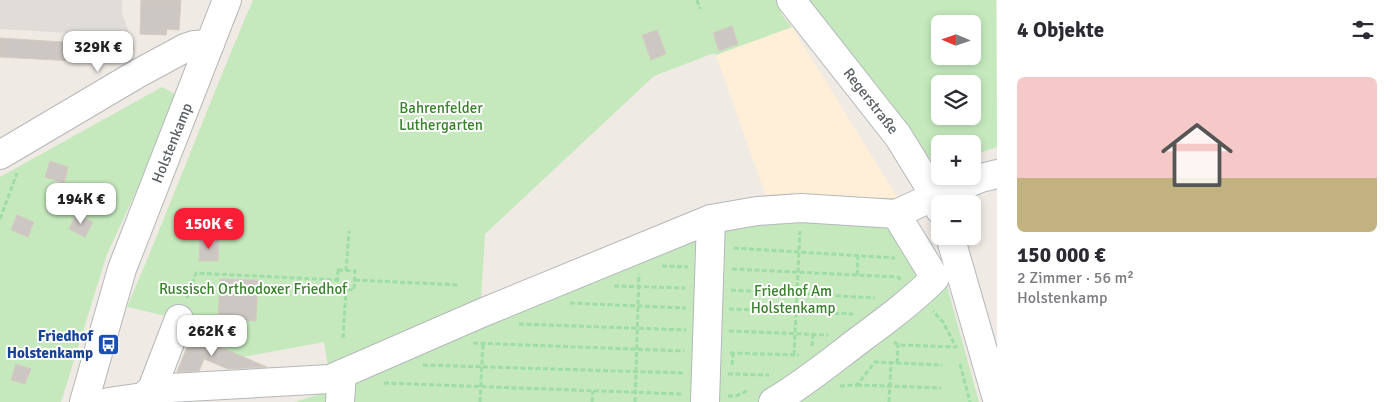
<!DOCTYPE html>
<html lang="de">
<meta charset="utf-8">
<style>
:root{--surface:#fff;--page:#f7f7f7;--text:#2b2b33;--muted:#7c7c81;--line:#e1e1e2;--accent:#fa1e37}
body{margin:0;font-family:Signika,sans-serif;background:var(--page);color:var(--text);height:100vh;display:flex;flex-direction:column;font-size:19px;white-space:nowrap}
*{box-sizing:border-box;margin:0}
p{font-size:16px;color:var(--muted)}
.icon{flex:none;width:28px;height:28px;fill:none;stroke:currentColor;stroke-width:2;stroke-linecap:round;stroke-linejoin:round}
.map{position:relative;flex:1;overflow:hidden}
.side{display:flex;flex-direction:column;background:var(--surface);width:400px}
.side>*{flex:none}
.needle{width:32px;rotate:272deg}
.buttons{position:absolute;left:931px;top:15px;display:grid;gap:10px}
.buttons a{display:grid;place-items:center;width:50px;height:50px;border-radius:8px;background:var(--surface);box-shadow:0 2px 8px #0003;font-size:25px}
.price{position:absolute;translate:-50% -42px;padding:0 11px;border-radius:10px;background:#fff;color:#222;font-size:16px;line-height:32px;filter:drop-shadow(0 1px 2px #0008)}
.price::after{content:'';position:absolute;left:50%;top:30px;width:15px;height:11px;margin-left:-8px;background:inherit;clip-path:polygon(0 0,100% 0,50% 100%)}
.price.selected{background:var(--accent);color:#fff}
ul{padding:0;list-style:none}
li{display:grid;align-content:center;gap:10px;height:265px;padding:0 20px}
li+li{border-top:1px solid var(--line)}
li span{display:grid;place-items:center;height:155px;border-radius:8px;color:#555}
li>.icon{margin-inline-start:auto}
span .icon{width:90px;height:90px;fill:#fffc;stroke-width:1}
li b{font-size:21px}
h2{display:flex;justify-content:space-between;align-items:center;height:60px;padding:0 20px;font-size:21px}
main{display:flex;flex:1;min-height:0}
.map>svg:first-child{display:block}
.commercial{fill:#ffefd8}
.industrial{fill:#e0dcd7}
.green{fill:#c5e9bd;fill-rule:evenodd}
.building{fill:#ccc7c2;stroke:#d5cbc0}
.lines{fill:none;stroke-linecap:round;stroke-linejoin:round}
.minor-casing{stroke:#b4b8bb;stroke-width:30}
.path{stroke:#9edda3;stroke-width:3;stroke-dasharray:5 2.5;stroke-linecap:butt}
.minor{stroke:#fff;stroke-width:28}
.labels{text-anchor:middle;stroke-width:4;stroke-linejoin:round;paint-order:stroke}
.street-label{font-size:15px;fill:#5b6165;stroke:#fff}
.park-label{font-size:15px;fill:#39832c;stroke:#fff}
.transit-label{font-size:15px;font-weight:bold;fill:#164399;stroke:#fff;text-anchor:end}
</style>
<main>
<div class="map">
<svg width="997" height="402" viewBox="0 0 997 402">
<rect width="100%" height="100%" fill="#efeae3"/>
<!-- commercial -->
<polygon class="commercial" points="792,27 898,198 766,197 716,55"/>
<!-- industrial -->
<polygon class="industrial" points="0,0 122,0 122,13 135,49 114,59 103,35 0,29"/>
<!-- green -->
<g class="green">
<path d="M 253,0 L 777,0 L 782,15 L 792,27 L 716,55 L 714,53 L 654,76 L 485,234 L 481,299 L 766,197 L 898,198 L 945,279 L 979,402 L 295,402 L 332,390 L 324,342 L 243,357 L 192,335 L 195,325 L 179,319 L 127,307 C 171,205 209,102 253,0 Z"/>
<path d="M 807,0 L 996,0 L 997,147 L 973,155 L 972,144 L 940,144 L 940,166 L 937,167 ZM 940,24 L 972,24 L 972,56 L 940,56 ZM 940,84 L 972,84 L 972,116 L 940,116 Z"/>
<polygon points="162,87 180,97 107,254 61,402 0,402 0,177"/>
</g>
<!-- building -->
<g class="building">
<polygon points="141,0 181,0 179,30 167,29 166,35 140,34"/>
<polygon points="732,26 738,44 719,51 713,33"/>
<polygon points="657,30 666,54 651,60 642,35"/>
<polygon points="0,38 94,44 93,62 0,57"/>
<polygon points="50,161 68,167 64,183 45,177"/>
<polygon points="76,214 93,222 85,237 69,229"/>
<polygon points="17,215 34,222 28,237 11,230"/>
<polygon points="200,238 219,239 218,261 199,261"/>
<polygon points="220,279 258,280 256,321 218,320"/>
<polygon points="192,335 227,350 267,367 228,369 204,359 199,371 177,372"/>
<polygon points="16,364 31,369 25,384 11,380"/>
</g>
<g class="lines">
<defs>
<g id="minor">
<polyline points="791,0 898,136 935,196 940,210"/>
<polyline points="0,155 137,74 185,48 194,45 210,44"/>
<polyline points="950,236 997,399"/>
<polyline points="152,389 330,379 484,312 711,219 757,211 801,208 896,214 935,196 981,178 997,174"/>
<polyline points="84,402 122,269 227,0"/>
<polyline points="108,402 143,397 152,389 179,319"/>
<polyline points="340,402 342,374"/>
<polyline points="705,402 711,219"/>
<path d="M 773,402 C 802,385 828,364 854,344 C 882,323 910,303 935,278 L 896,214"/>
</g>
</defs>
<!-- minor casing -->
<use href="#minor" class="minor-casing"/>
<!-- path -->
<g class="path">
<polyline points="697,0 700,9"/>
<polyline points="0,219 17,173"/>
<polyline points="734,248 895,258"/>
<polyline points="662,266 688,267"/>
<polyline points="732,269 898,277 901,280"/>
<polygon points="338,270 355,271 354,290 337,289"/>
<polyline points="346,271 349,231"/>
<polyline points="857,275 858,256"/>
<polyline points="355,280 459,285"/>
<polyline points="614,286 685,288"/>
<polyline points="731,290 875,298"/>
<polyline points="187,298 196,273 337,280"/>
<polyline points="570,303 686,308"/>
<polyline points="729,309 853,314"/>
<polyline points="519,324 686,330"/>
<polyline points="729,331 828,335"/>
<polyline points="343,338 346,289"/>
<polyline points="894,342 898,345 956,347 943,322 933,311"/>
<polyline points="473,343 684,351"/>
<polyline points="812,346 813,334"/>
<polyline points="730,353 799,355"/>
<polyline points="794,355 800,231"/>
<polyline points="897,363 898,345"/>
<polyline points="960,364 970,402"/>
<polyline points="423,365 684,373"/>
<polyline points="732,365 733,353"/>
<polyline points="728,374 769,375"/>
<polyline points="384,383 682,394"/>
<polyline points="857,385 941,388"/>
<polyline points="840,386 857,385 875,362 942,365"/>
<polyline points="728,396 736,396 749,390"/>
<polyline points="480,402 483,342"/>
<polyline points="592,402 593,391"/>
<polyline points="635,402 639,274"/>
<polyline points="889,402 891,363"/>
</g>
<!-- minor -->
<use href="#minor" class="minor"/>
</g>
<!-- icons -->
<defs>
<symbol id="bus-square" viewBox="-11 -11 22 22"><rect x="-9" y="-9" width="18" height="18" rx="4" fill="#1a4fb4" stroke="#fff"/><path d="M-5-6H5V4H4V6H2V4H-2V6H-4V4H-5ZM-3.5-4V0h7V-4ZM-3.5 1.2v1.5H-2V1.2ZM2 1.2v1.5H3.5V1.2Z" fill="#fff"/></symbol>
</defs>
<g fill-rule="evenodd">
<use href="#bus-square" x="96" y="332" width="25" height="25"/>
</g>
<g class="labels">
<!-- street labels -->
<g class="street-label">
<text transform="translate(871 101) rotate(52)" y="5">Regerstraße</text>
<text transform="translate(172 143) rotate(-68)" y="5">Holstenkamp</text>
</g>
<!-- park labels -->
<g class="park-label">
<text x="441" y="113">Bahrenfelder<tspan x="441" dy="17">Luthergarten</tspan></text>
<text x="253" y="294">Russisch Orthodoxer Friedhof</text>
<text x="793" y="296">Friedhof Am<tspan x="793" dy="17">Holstenkamp</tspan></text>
</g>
<!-- transit labels -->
<g class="transit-label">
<text x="93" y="341">Friedhof<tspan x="93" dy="17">Holstenkamp</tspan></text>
</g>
</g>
</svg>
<div class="buttons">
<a><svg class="needle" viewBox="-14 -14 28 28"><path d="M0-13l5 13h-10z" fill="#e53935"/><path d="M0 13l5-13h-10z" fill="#7c7c81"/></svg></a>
<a><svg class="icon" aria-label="layers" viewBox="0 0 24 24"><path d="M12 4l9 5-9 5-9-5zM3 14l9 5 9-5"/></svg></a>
<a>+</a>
<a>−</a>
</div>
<b class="price" style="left:98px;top:73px">329K €</b>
<b class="price" style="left:81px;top:225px">194K €</b>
<b class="price selected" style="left:209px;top:250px">150K €</b>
<b class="price" style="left:212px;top:357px">262K €</b>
</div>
<section class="side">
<h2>4 Objekte<svg class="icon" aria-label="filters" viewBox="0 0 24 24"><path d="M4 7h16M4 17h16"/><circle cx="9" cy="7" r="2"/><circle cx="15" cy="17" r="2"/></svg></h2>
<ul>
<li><span style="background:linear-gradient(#f6c9c9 65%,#c2b280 0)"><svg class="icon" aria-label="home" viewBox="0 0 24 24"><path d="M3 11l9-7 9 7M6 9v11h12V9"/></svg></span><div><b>150 000 €</b><p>2 Zimmer · 56 m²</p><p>Holstenkamp</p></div></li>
</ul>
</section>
</main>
